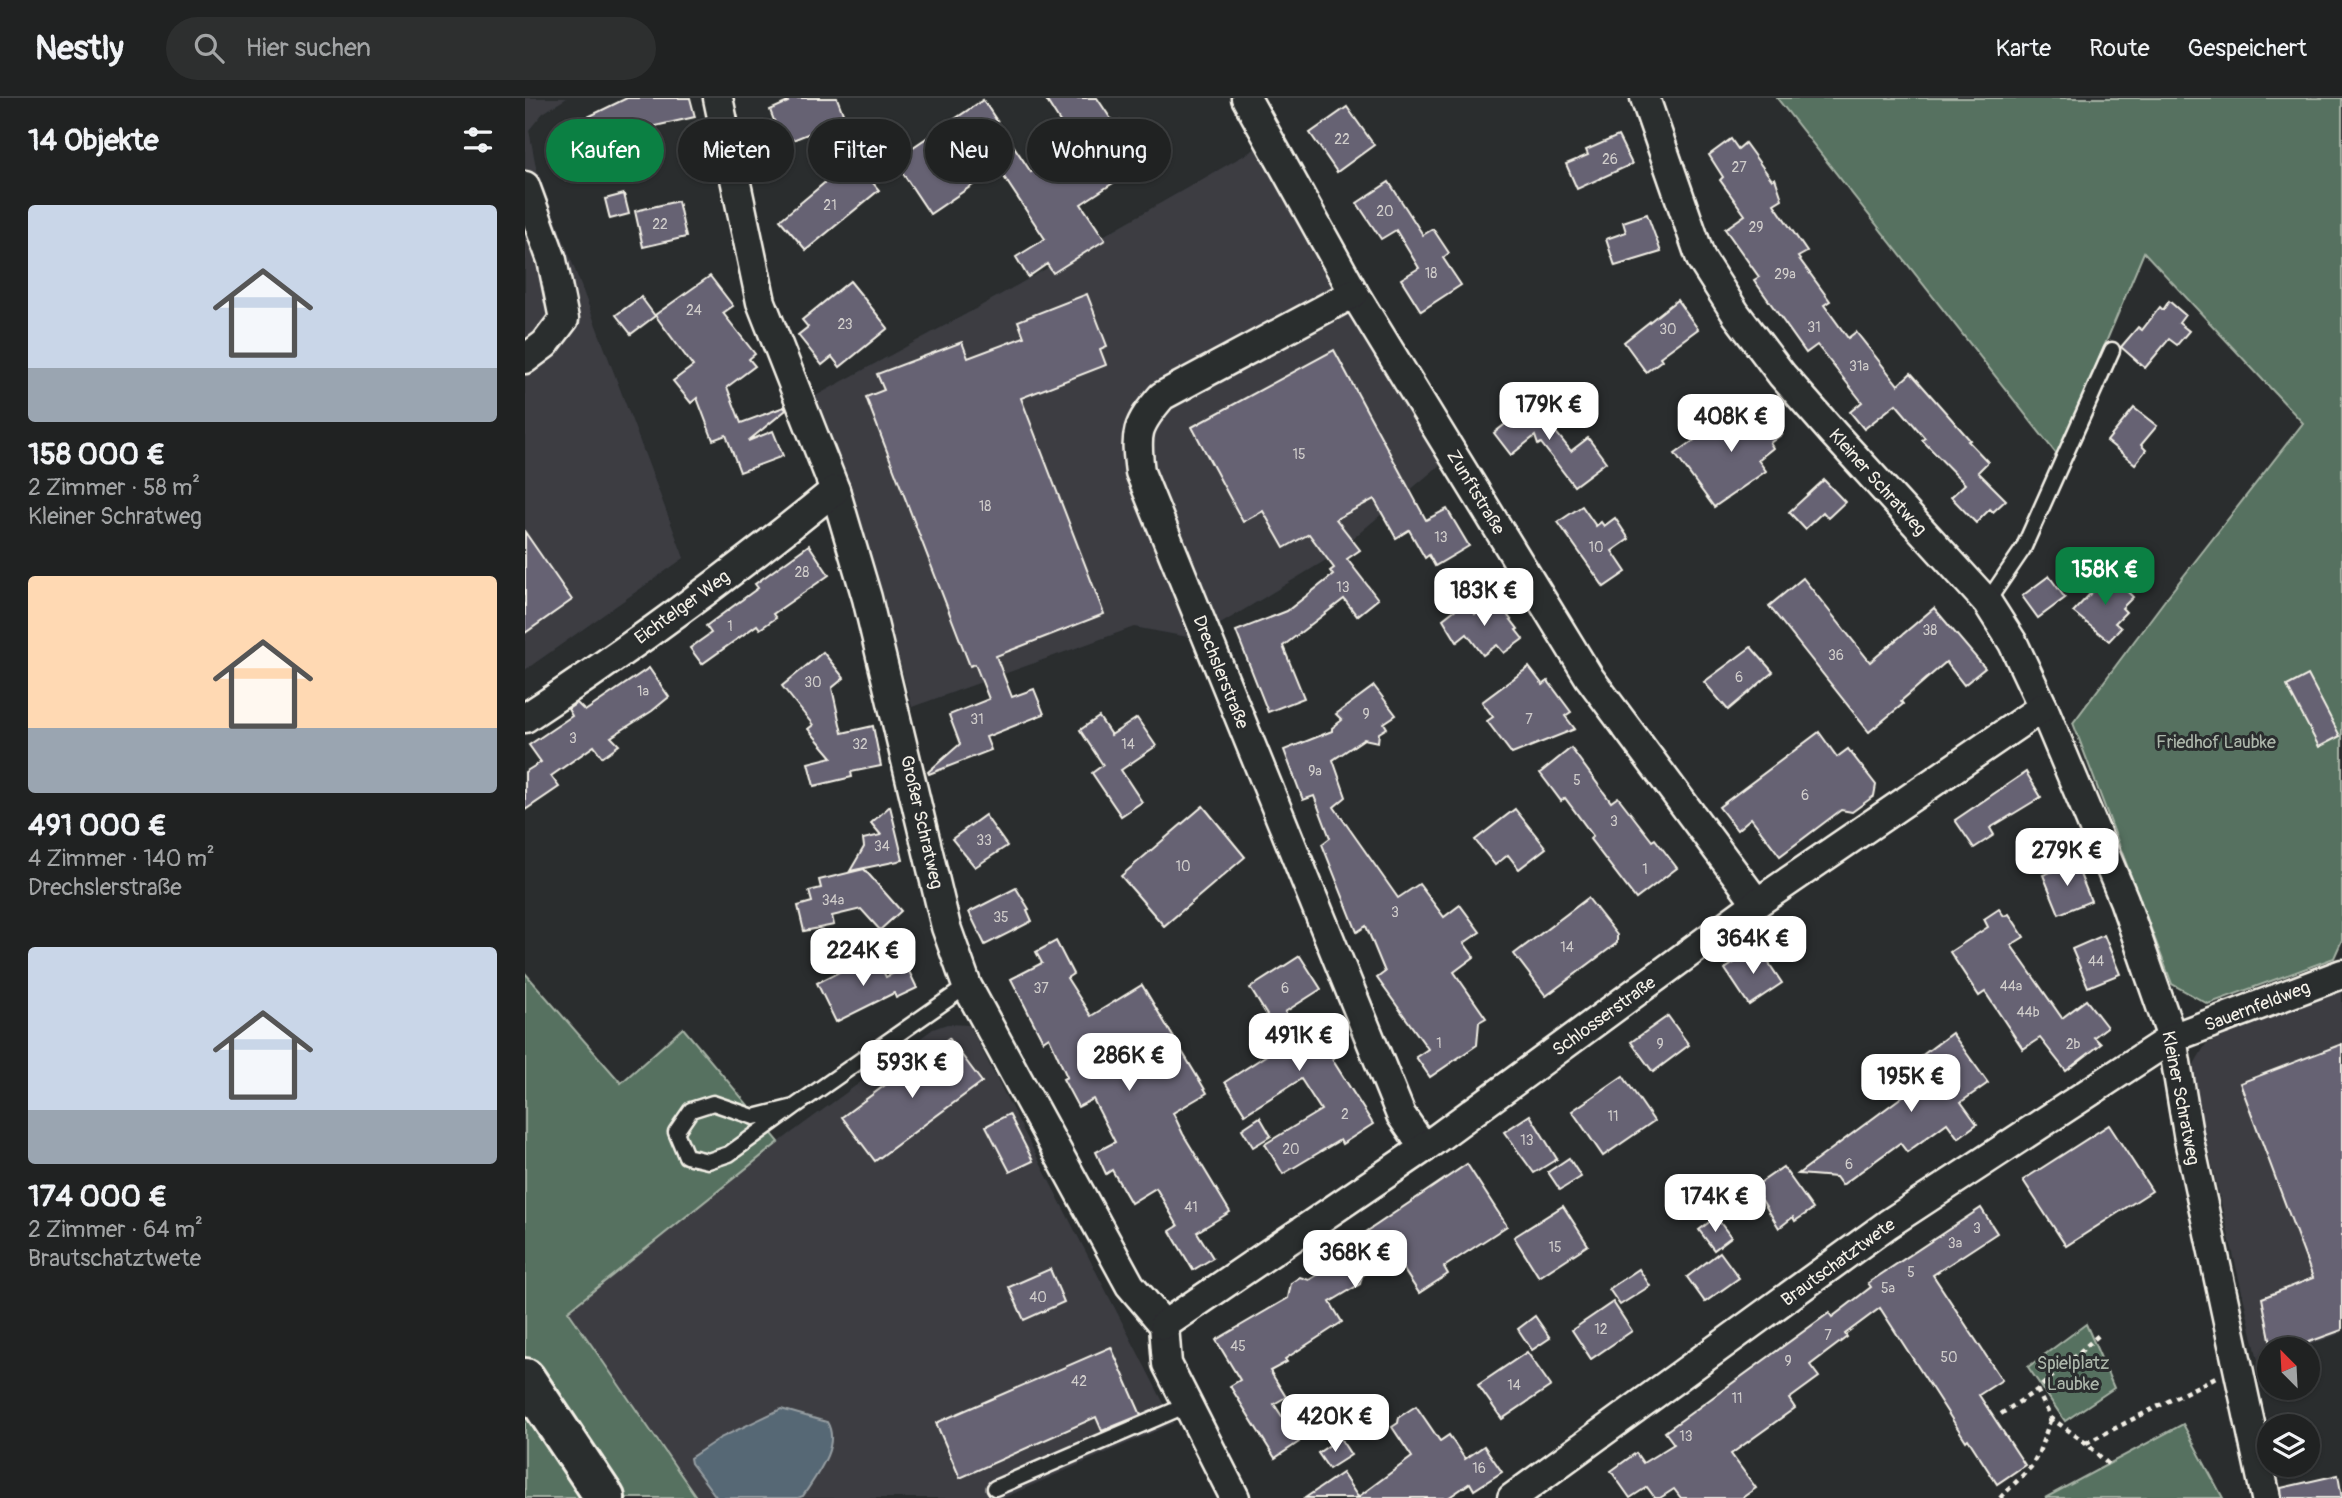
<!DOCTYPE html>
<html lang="de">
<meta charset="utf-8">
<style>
:root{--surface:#202222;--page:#2d2f2f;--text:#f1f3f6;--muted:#a2a4a5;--line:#3d3f40;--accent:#0b8043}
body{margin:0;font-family:Pangolin,sans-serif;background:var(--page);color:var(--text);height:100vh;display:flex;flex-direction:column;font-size:26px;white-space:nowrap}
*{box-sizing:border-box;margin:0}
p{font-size:23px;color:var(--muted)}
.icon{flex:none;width:38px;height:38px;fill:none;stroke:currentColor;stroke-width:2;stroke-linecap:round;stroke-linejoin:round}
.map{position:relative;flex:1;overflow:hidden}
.details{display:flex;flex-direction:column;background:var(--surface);width:525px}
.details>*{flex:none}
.guide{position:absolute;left:21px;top:21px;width:665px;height:63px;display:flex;gap:14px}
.needle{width:46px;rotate:336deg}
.buttons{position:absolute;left:1732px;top:1239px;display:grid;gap:14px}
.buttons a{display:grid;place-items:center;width:63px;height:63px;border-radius:50%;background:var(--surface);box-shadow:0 2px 5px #0004,0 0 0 2px var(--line);font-size:35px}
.price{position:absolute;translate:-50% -60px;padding:0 16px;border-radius:14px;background:#fff;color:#222;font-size:23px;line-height:46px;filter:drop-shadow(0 2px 4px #0008)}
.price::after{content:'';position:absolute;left:50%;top:42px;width:21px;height:16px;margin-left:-10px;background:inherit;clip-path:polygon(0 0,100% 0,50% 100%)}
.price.selected{background:var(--accent);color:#fff}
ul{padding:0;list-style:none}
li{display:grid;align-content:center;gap:14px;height:371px;padding:0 28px}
li span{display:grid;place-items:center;height:217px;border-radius:7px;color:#555}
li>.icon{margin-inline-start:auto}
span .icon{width:126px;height:126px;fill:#fffc;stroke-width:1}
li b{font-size:30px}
h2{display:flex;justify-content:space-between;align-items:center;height:84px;padding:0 28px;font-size:30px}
.tag{padding:0 24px;border-radius:32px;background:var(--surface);box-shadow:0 2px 5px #0004,0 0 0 2px var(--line);font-size:24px;line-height:63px}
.tag.selected{background:var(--accent);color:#fff}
header{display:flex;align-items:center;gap:42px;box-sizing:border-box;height:98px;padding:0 35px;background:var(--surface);border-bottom:2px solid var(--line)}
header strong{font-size:33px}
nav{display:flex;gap:38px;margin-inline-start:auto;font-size:24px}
.search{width:490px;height:63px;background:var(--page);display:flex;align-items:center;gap:18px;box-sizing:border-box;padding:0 24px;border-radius:38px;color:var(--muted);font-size:26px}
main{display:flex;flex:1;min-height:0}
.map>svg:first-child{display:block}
.built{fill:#3c3d43}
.green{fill:#567160;stroke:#a5b1a4;stroke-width:2}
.water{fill:#576774;stroke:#969ea2;stroke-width:2}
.building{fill:#666273;stroke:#f4f1e8;stroke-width:2}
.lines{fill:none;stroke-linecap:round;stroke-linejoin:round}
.lane-casing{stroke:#f4f1e8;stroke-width:19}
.street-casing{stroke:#f4f1e8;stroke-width:33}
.primary-casing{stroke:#f4f1e8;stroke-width:44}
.path{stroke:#f4f1e8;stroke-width:4.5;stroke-dasharray:5 5;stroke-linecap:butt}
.lane{stroke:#2a2d2e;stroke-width:14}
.street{stroke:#2a2d2e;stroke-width:28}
.primary{stroke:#2a2d2e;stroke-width:38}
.labels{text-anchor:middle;stroke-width:6;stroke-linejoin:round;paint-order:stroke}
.number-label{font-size:14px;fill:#d0cdcb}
.street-label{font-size:18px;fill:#f4f1e8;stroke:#2a2d2e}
.park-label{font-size:18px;fill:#adb7ab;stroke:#2a2d2e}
</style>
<header>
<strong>Nestly</strong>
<div class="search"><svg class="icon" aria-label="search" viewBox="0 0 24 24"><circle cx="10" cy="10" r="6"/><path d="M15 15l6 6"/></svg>Hier suchen</div>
<nav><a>Karte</a><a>Route</a><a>Gespeichert</a></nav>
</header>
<main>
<section class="details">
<h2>14 Objekte<svg class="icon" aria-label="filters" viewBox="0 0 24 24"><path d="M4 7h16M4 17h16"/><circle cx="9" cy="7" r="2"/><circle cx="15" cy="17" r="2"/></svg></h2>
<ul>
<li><span style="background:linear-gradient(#c9d6e8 75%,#9aa5b1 0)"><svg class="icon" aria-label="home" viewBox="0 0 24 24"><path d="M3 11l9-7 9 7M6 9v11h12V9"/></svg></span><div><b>158 000 €</b><p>2 Zimmer · 58 m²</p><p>Kleiner Schratweg</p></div></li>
<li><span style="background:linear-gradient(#ffd9b3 70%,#9aa5b1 0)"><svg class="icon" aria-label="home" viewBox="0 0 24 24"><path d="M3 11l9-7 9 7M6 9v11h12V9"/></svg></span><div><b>491 000 €</b><p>4 Zimmer · 140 m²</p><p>Drechslerstraße</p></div></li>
<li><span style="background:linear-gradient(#c9d6e8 75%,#9aa5b1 0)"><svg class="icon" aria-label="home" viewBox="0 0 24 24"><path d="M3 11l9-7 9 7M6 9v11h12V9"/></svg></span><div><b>174 000 €</b><p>2 Zimmer · 64 m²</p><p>Brautschatztwete</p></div></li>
</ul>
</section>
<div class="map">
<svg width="1817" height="1400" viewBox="0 0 1817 1400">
<rect width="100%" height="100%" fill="#2a2d2e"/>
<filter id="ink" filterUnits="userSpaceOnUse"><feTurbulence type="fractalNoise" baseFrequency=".0143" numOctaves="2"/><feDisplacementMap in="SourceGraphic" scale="14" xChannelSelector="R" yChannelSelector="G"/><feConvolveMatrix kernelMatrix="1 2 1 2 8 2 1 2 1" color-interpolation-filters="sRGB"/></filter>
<g filter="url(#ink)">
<!-- built -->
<g class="built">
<polygon points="0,0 42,0 18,15 4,32 11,69 159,460 0,572"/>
<polygon points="730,51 916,366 806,459 697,525 663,539 609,529 387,609 347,462 285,301 454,209"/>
<polygon points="1817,888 1817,1235 1773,1251 1745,1251 1745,1262 1734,1266 1665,973 1681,946"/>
<polygon points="422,926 444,927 649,1325 478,1400 172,1400 43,1213 254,1044 408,931"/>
</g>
<!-- green -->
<g class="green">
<polygon points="1252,0 1817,0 1817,842 1809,860 1683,906 1647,886 1548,625 1643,498 1778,325 1619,154 1533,358"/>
<polygon points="0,875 96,985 158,930 254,1044 43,1213 172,1400 0,1400"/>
<polygon points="1561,1226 1589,1290 1540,1323 1503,1269"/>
<polygon points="1658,1326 1698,1400 1520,1400"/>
</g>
<!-- water -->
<path class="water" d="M 256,1311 L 302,1324 C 316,1347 291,1378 278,1398 L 273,1400 L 192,1400 L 166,1365 L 165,1360 L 195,1340 Z"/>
<!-- building -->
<g class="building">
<polygon points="102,0 165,0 170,19 130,28 131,33 99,41 105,52 41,83 30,59 39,55 31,40 38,36 36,32"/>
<polygon points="261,0 312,0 320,21 258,46 245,12 263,4"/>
<polygon points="520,0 572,0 590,27 595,23 603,35 613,29 631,57 556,106 580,142 528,175 522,166 503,179 491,159 520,141 473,70 405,116 369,62 458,2 506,74 549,46"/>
<polygon points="822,9 849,47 812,74 785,35"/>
<polygon points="1093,38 1107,66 1052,91 1041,66 1063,57 1061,52"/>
<polygon points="1206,41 1213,51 1220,45 1247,82 1250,80 1257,101 1249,106 1282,154 1273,159 1305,203 1299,207 1323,240 1331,234 1373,287 1386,275 1445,342 1443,343 1463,364 1453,374 1481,402 1468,414 1465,411 1451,425 1426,399 1440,386 1397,342 1400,340 1371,306 1339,331 1325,314 1337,304 1292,247 1281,255 1229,182 1234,179 1200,131 1220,117 1195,82 1198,79 1184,57"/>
<polygon points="328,61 354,92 281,152 255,122"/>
<polygon points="864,84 898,137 908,131 924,155 918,160 936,187 896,213 876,181 894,170 871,132 856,141 832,105"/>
<polygon points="99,96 104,116 85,121 80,101"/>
<polygon points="153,103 161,139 118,149 110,113"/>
<polygon points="1122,116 1136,154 1090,168 1081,141 1101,134 1098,124"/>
<polygon points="185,178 208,208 198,215 230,256 224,261 230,268 202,289 216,325 259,309 261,312 223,343 248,333 258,358 215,374 201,337 188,342 172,300 166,305 148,283 168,268 130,217"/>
<polygon points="325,183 363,230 315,269 307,259 297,267 273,237 283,229 277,222"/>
<polygon points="562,196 582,248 575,251 581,267 496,300 579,516 471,558 487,599 509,591 519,616 461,639 466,652 404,676 403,674 435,646 424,617 464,601 450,566 445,568 341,299 359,292 352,276 437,244 443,260 499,239 493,223"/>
<polygon points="116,199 130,218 106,236 91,217"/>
<polygon points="1152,202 1173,231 1135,259 1137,262 1121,274 1099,244"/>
<polygon points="1644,203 1660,217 1654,225 1664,233 1652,247 1644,241 1620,270 1596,249 1613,229 1617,232 1635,209 1638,212"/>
<polygon points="809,252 901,422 922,411 944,448 910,468 904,457 900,460 884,432 871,440 849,401 811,421 835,452 822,461 853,501 832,518 819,501 758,548 779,600 743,614 711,533 762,513 808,477 805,473 809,470 784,436 759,450 738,413 718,424 667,329"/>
<polygon points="994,288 1046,353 1063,340 1081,364 1049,388 1016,345 1013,347 1010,338 986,357 969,335 998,312 989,291"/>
<polygon points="1232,302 1257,336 1245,345 1248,350 1233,362 1241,373 1189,409 1150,356 1182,333 1186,338"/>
<polygon points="1609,310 1632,328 1616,347 1621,352 1610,366 1582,343"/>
<polygon points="1299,382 1320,404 1303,420 1298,414 1280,431 1264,414"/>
<polygon points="1057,408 1071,428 1076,424 1079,428 1090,420 1104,441 1087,453 1101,474 1079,489 1033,424"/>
<polygon points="0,434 47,502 0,535"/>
<polygon points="284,447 304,477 248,516 251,520 235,531 232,527 177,566 165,550 186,535 181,528 233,490 230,486"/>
<polygon points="1584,476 1608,499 1597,510 1601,514 1590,525 1596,530 1584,543 1548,514"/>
<polygon points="1524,478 1540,500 1513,520 1497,498"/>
<polygon points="1278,480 1345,564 1409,510 1460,570 1439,587 1421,564 1376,603 1378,606 1344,634 1244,508"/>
<polygon points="941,503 950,516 960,509 964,514 974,506 993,531 991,532 998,541 979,555 972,547 958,557 942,536 932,544 918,521"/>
<polygon points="1226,549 1248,574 1203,612 1179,584"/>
<polygon points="298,554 319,580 307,590 317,635 348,628 356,668 326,674 327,679 289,688 283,665 307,659 283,631 288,627 257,588"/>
<polygon points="1004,569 1018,587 1023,583 1046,614 1040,618 1050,631 987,656 962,623 968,619 957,604"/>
<polygon points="124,570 144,599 127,613 86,639 94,647 77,659 69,648 26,678 34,689 0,712 0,674 16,664 4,647 47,618 43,611 52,605 60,613"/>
<polygon points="1783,577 1815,638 1794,649 1762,588"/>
<polygon points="849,588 871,617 859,625 862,630 854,635 853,644 839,641 808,662 821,699 809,709 873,800 894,786 919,819 935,807 955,834 939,845 949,859 929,874 961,920 954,924 952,947 905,979 891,959 903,951 852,880 860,874 841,828 832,834 797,746 805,740 789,698 778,702 759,652 807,633 807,630 817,622 811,616"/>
<polygon points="574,619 586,637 612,620 631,648 596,672 617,704 596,718 567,675 578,667 555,632"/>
<polygon points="1294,634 1312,659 1323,651 1351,687 1349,698 1327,714 1316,712 1255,758 1226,720 1212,732 1194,709"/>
<polygon points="1046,650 1086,704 1093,699 1127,743 1130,741 1152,770 1111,801 1065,741 1068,738 1040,700 1036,703 1015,675"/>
<polygon points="1501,674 1516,699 1465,730 1469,737 1449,750 1430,722"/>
<polygon points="365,708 378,762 325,773 339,749 338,741 356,737 346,725"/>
<polygon points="678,708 720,759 639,828 596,778"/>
<polygon points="990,711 1021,750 994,771 983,757 970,767 950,742"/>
<polygon points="460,717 482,748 450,769 427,741"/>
<polygon points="1550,764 1566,803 1534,816 1518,777"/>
<polygon points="339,771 376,813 355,832 336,811 307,818 309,827 279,833 273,808 287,804 284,793 296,790 294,782"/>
<polygon points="491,790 504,811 502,812 507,823 460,847 444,814"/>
<polygon points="1063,800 1092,837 1092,845 1021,898 989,856"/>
<polygon points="1474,811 1479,818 1484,816 1499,839 1486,847 1537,920 1561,902 1582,929 1569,939 1576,946 1541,973 1515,940 1498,951 1460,894 1454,898 1425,854 1463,829 1459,821"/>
<polygon points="1579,837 1595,876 1563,889 1547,851"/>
<polygon points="531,843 548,876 542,880 566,918 617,887 682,995 648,1015 658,1036 705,1114 672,1134 688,1160 668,1172 645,1133 653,1128 631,1090 606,1105 587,1072 581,1076 571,1054 590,1044 568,1001 553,1009 538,981 542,979 524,939 518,943 486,881 517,865 511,854"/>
<polygon points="1233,849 1257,885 1224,907 1200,871"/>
<polygon points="775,858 796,891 760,914 783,948 806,933 817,955 807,961 848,1026 817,1046 815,1042 758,1076 740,1046 796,1012 776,981 720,1016 700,984 754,949 739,926 745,922 725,890"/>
<polygon points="344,859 347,865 352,862 361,879 382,869 392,890 371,900 369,895 311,924 292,885"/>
<polygon points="1143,918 1164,947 1128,974 1106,944"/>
<polygon points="1427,935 1463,985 1436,1004 1452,1026 1433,1040 1422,1025 1382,1054 1375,1045 1317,1087 1311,1079 1273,1076 1382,995 1378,989 1404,971 1395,959"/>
<polygon points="424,940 457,984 350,1063 317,1019"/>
<polygon points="1817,946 1817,1232 1765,1251 1747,1251 1737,1200 1788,1180 1715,985"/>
<polygon points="1098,978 1129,1023 1078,1058 1047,1013"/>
<polygon points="484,1016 508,1063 485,1074 461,1028"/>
<polygon points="1005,1017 1032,1061 1009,1075 979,1034"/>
<polygon points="735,1019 746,1038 728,1049 717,1031"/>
<polygon points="1584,1027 1627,1093 1541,1148 1498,1082"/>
<polygon points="1044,1060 1056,1079 1035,1092 1023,1074"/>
<polygon points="942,1066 982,1128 919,1169 923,1176 894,1195 869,1157 837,1178 835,1186 805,1204 817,1224 760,1261 762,1264 745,1273 761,1299 749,1306 774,1344 750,1360 705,1288 715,1282 691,1242 763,1200 766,1185 775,1179 784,1182 809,1167 804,1159"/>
<polygon points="1258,1069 1288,1111 1270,1123 1268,1119 1254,1130 1229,1089"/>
<polygon points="1038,1108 1063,1147 1014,1179 989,1139"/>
<polygon points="1456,1110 1472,1135 1408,1177 1477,1282 1454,1297 1500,1367 1472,1386 1443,1341 1441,1343 1355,1210 1320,1236 1322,1239 1285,1267 1294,1279 1264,1301 1270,1310 1206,1356 1231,1390 1217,1400 1156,1400 1149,1391 1135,1400 1130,1400 1122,1389 1105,1400 1086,1373 1111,1355 1118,1365 1149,1346 1140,1334 1304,1215 1307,1219 1346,1189 1343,1185"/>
<polygon points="1191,1119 1206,1139 1189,1152 1174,1132"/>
<polygon points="1195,1154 1214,1180 1180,1204 1162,1179"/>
<polygon points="525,1171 539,1204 499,1222 484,1189"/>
<polygon points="1114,1171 1125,1188 1095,1207 1084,1191"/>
<polygon points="1088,1204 1107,1233 1066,1261 1047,1232"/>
<polygon points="1010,1218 1025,1240 1007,1252 993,1231"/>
<polygon points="586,1249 616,1317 577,1333 571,1319 435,1380 411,1325"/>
<polygon points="1002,1254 1026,1288 977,1321 953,1287"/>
<polygon points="891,1308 915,1343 924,1337 940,1361 959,1348 977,1374 949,1392 945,1385 923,1400 780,1400 817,1375 833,1399 887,1359 867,1329 873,1325 874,1319"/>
<polygon points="815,1340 826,1357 804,1371 793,1355"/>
<polygon points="1813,1377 1817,1400 1757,1400 1756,1390"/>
</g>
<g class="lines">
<defs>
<g id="lane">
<polyline points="1462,504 1498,451 1587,252"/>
<polyline points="269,1009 204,1056 183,1063 161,1058 151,1034 166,1012 188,1005 229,1019 269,1009 442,888"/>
<polyline points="470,1390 662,1307"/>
</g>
<g id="street">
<polyline points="193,0 236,204 310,392 342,500 421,829 442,888 605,1187 639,1227 642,1266 710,1400"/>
<polyline points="721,0 829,195 1064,579 1232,805"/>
<polyline points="1120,0 1176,161 1211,216 1257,277 1308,335 1462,504 1488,545 1518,609 1599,802 1647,940 1664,1042 1741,1400"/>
<polyline points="0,88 27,162 39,221 20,246 0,261"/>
<path d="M 829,195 L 637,298 C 611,328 610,335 615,374 L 876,1017 L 899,1050"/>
<path d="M 0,620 C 107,550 211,473 310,392"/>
<polyline points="639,1227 899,1050 1232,805 1518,609"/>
<polyline points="987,1400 1363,1126 1647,940 1817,876"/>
</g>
<polyline id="primary" points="0,1280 80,1400"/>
</defs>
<!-- lane casing -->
<use href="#lane" class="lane-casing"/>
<!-- street casing -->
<use href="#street" class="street-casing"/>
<!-- primary casing -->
<use href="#primary" class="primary-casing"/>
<!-- path -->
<g class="path">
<polyline points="1512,1292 1526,1320 1561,1345 1583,1366"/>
<polyline points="1476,1316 1512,1292 1575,1236"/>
<polyline points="1561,1345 1691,1279"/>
<polyline points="1475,1400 1506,1369 1514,1354 1526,1320"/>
</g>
<!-- lane -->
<use href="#lane" class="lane"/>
<!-- street -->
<use href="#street" class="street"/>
<!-- primary -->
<use href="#primary" class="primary"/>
</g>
</g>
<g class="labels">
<!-- number labels -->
<g class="number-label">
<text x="817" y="46">22</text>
<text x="1085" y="66">26</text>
<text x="1214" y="74">27</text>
<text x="305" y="112">21</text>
<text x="860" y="118">20</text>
<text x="135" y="131">22</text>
<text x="1231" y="134">29</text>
<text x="906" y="180">18</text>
<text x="1260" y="181">29a</text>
<text x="169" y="217">24</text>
<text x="320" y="231">23</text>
<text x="1289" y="234">31</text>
<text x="1143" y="236">30</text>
<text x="1334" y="273">31a</text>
<text x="774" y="361">15</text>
<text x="460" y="413">18</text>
<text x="916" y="444">13</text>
<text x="1071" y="454">10</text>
<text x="277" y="479">28</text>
<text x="818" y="494">13</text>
<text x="205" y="533">1</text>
<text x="1405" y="537">38</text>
<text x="1311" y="562">36</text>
<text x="1214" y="584">6</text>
<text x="288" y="589">30</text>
<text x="118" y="598">1a</text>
<text x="841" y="621">9</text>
<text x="452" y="626">31</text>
<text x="1004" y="626">7</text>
<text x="48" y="645">3</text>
<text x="335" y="651">32</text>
<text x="603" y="651">14</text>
<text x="790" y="678">9a</text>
<text x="1052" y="687">5</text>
<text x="1280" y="702">6</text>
<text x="1089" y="728">3</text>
<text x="459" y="747">33</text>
<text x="357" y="753">34</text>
<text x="658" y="773">10</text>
<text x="1120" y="776">1</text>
<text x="308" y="807">34a</text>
<text x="870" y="819">3</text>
<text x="476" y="824">35</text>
<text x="1042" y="854">14</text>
<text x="1571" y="868">44</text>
<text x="1486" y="893">44a</text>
<text x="516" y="895">37</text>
<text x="760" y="895">6</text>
<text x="1503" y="919">44b</text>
<text x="914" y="950">1</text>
<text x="1135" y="951">9</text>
<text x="1548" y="951">2b</text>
<text x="820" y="1021">2</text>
<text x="1088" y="1023">11</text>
<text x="1002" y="1047">13</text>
<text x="766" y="1056">20</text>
<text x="1324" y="1071">6</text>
<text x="666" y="1114">41</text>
<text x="1452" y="1135">3</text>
<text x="1430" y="1150">3a</text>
<text x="1030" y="1154">15</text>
<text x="1386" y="1179">5</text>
<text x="1363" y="1195">5a</text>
<text x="513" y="1204">40</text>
<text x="1076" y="1236">12</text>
<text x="1303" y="1242">7</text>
<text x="713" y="1253">45</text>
<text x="1424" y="1264">50</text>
<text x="1263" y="1268">9</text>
<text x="554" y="1288">42</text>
<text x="989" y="1292">14</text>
<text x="1212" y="1305">11</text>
<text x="1161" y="1343">13</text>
<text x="954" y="1375">16</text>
</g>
<!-- street labels -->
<g class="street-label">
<text transform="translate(1353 384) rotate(48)" y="6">Kleiner Schratweg</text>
<text transform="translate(951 394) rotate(59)" y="6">Zunftstraße</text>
<text transform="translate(157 509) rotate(-36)" y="6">Eichtelger Weg</text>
<text transform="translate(696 574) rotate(68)" y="6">Drechslerstraße</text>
<text transform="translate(397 724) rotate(77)" y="6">Großer Schratweg</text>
<text transform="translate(1732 908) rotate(-21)" y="6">Sauernfeldweg</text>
<text transform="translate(1079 918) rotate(-36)" y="6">Schlosserstraße</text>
<text transform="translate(1656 1000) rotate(79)" y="6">Kleiner Schratweg</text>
<text transform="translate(1313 1164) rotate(-36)" y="6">Brautschatztwete</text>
</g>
<!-- park labels -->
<g class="park-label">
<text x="1691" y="650">Friedhof Laubke</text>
<text x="1548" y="1271">Spielplatz<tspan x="1548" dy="21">Laubke</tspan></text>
</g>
</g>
</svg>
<div class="buttons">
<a><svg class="needle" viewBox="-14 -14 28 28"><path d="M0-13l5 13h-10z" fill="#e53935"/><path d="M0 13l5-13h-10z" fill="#a2a4a5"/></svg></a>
<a><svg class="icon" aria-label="layers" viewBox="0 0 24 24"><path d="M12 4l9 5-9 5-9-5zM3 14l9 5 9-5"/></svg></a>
</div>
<b class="price" style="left:1024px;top:344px">179K €</b>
<b class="price" style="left:1206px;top:356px">408K €</b>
<b class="price selected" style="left:1580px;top:509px">158K €</b>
<b class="price" style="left:959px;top:530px">183K €</b>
<b class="price" style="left:1542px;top:790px">279K €</b>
<b class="price" style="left:1228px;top:878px">364K €</b>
<b class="price" style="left:338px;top:890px">224K €</b>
<b class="price" style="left:774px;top:975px">491K €</b>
<b class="price" style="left:604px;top:995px">286K €</b>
<b class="price" style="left:387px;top:1002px">593K €</b>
<b class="price" style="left:1386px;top:1016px">195K €</b>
<b class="price" style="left:1190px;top:1136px">174K €</b>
<b class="price" style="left:830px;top:1192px">368K €</b>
<b class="price" style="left:810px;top:1356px">420K €</b>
<div class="guide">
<a class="tag selected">Kaufen</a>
<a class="tag">Mieten</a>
<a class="tag">Filter</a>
<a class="tag">Neu</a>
<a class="tag">Wohnung</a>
</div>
</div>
</main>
